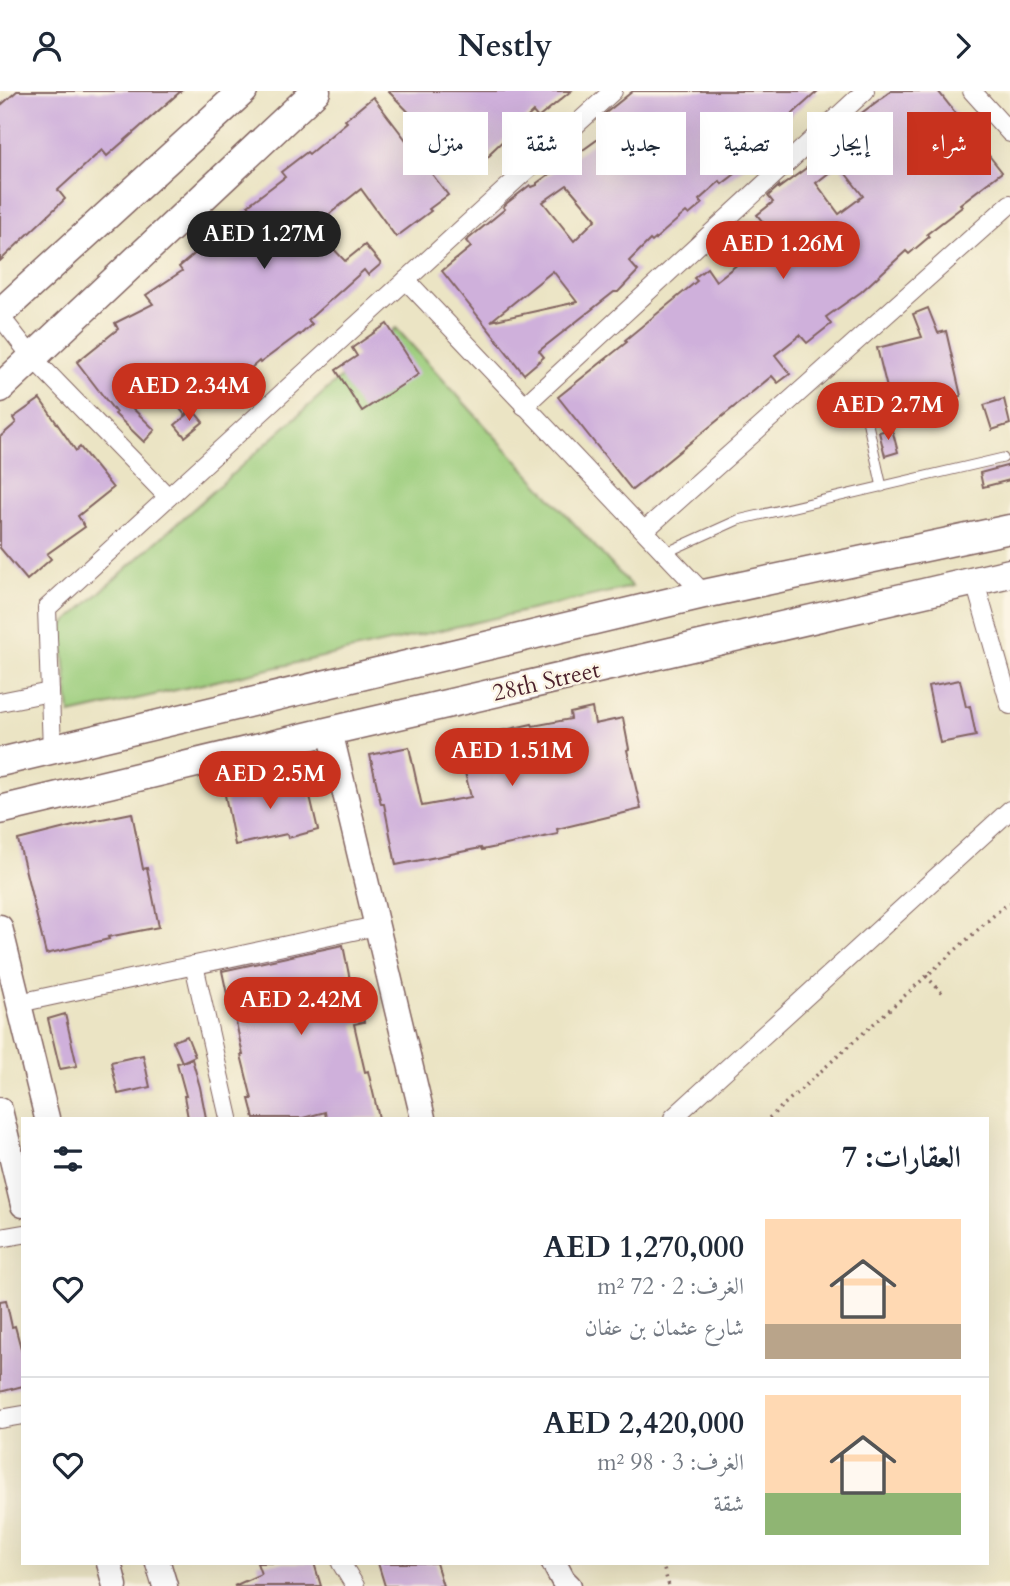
<!DOCTYPE html>
<html lang="ar">
<meta charset="utf-8">
<style>
:root{--surface:#fff;--page:#f6f6f7;--text:#1f2937;--muted:#747a83;--line:#e0e1e3;--accent:#c8321e}
body{margin:0;font-family:Cardo,Amiri,serif;background:var(--page);color:var(--text);direction:rtl;height:100vh;display:flex;flex-direction:column;font-size:26px;white-space:nowrap}
*{box-sizing:border-box;margin:0}
p{font-size:23px;color:var(--muted)}
.icon{flex:none;width:38px;height:38px;fill:none;stroke:currentColor;stroke-width:2;stroke-linecap:round;stroke-linejoin:round}
.map{position:relative;flex:1;overflow:hidden;direction:ltr}
.drawer{position:absolute;left:21px;top:1026px;width:968px;height:448px;display:flex;flex-direction:column;background:var(--surface);border-radius:0px;box-shadow:0 7px 28px #0002;direction:rtl}
.drawer>*{flex:none}
.guide{position:absolute;left:21px;top:21px;width:970px;height:63px;direction:rtl;display:flex;gap:14px}
.price{position:absolute;translate:-50% -60px;padding:0 16px;border-radius:24px;background:var(--accent);color:#fff;font-size:23px;line-height:46px;filter:drop-shadow(0 2px 4px #0008)}
.price::after{content:'';position:absolute;left:50%;top:42px;width:21px;height:16px;margin-left:-10px;background:inherit;clip-path:polygon(0 0,100% 0,50% 100%)}
.price.current{background:#222;color:#fff}
ul{padding:0;list-style:none}
li{display:flex;align-items:center;gap:21px;height:175px;padding:0 28px}
li+li{border-top:2px solid var(--line)}
li span{display:grid;place-items:center;flex:none;width:196px;height:140px;border-radius:0px;color:#555}
li>.icon{margin-inline-start:auto}
span .icon{width:84px;height:84px;fill:#fffc;stroke-width:1}
li b{font-size:30px}
h2{display:flex;justify-content:space-between;align-items:center;height:84px;padding:0 28px;font-size:30px}
.tag{padding:0 24px;border-radius:0px;background:var(--surface);box-shadow:0 7px 28px #0002;font-size:24px;line-height:63px}
.tag.current{background:var(--accent);color:#fff}
header{display:flex;justify-content:space-between;align-items:center;height:91px;padding:0 28px;background:var(--surface);font-size:32px;font-weight:800}
.map>svg:first-child{display:block}
.green{fill:#9dce7e;stroke:#747654;stroke-width:2}
.building{fill:#cfb0db;fill-rule:evenodd}
.lines{fill:none;stroke-linecap:round;stroke-linejoin:round}
.lane-casing{stroke:#826461;stroke-width:11}
.street-casing{stroke:#826461;stroke-width:20}
.secondary-casing{stroke:#826461;stroke-width:27}
.primary-casing{stroke:#826461;stroke-width:31}
.path{stroke:#826461;stroke-width:3.5;stroke-dasharray:2 5;stroke-linecap:butt}
.lane{stroke:#fff;stroke-width:9}
.street{stroke:#fff;stroke-width:18}
.secondary{stroke:#fff;stroke-width:24}
.primary{stroke:#fff;stroke-width:28}
.labels{text-anchor:middle;stroke-width:5;stroke-linejoin:round;paint-order:stroke}
.street-label{font-size:24px;fill:#4a1f2b;stroke:#fcf5e5}
</style>
<header><svg class="icon" aria-label="forward" viewBox="0 0 24 24"><path d="M9 5l7 7-7 7"/></svg>Nestly<svg class="icon" aria-label="person" viewBox="0 0 24 24"><circle cx="12" cy="8" r="4"/><path d="M4 21q1-7 8-7t8 7"/></svg></header>
<div class="map">
<svg width="1010" height="1495" viewBox="0 0 1010 1495">
<rect width="100%" height="100%" fill="#fcf5e5"/>
<filter id="ink" filterUnits="userSpaceOnUse"><feTurbulence type="fractalNoise" baseFrequency=".0143" numOctaves="2"/><feDisplacementMap in="SourceGraphic" scale="14" xChannelSelector="R" yChannelSelector="G"/><feConvolveMatrix kernelMatrix="1 2 1 2 8 2 1 2 1" color-interpolation-filters="sRGB"/></filter>
<filter id="wash" filterUnits="userSpaceOnUse"><feTurbulence type="fractalNoise" baseFrequency=".00686" numOctaves="4" result="noise"/><feDisplacementMap in="SourceGraphic" scale="28" xChannelSelector="R" yChannelSelector="G"/><feGaussianBlur stdDeviation="1.57" result="paint"/><feColorMatrix in="noise" values="0 0 0 0 0 0 0 0 0 0 0 0 0 0 0 0 0 1.4 0 .05"/><feComposite in="paint" operator="in"/></filter>
<g filter="url(#wash)">
<rect width="100%" height="100%" fill="#ebe4c4"/>
<!-- green -->
<polygon class="green" points="396,237 632,496 70,623 61,536"/>
<g id="blocks">
<!-- building -->
<g class="building">
<polygon points="17,0 181,0 107,65 102,59 58,99 65,108 0,170 0,15"/>
<polygon points="388,0 571,0 538,27 533,21 490,62 491,63 470,84"/>
<path d="M 633,0 L 818,0 L 748,63 L 752,70 L 722,93 L 720,90 L 699,109 L 702,113 L 689,124 L 686,121 L 652,151 L 650,149 L 629,170 L 638,180 L 618,201 L 614,201 L 539,260 L 544,266 L 524,283 L 442,180 L 471,156 L 466,150 L 505,118 L 503,116 L 507,112 L 530,94 L 532,96 L 537,94 L 537,92 L 612,38 L 602,25 ZM 567,94 L 596,128 L 574,150 L 543,111 ZM 553,180 L 577,211 L 491,230 Z"/>
<path d="M 891,0 L 938,0 L 1002,81 L 960,113 L 962,116 L 927,143 L 929,146 L 909,163 L 906,160 L 861,201 L 826,226 L 831,233 L 807,252 L 800,244 L 775,264 L 790,283 L 778,292 L 772,285 L 632,399 L 558,306 L 627,251 L 625,249 L 697,190 L 694,187 L 707,177 L 716,190 L 752,162 L 754,165 L 776,147 L 757,124 L 773,111 L 768,105 L 779,95 L 779,97 L 828,61 L 825,57 L 862,28 L 859,24 ZM 839,74 L 863,105 L 839,123 L 816,92 Z"/>
<polygon points="373,6 448,104 429,118 431,120 396,146 361,98 313,136 345,170 365,154 381,173 368,184 364,179 308,229 312,233 300,244 299,243 260,272 259,270 225,300 221,295 185,324 149,279 118,303 155,339 144,351 115,323 116,322 77,271 118,238 115,232 153,213 146,204 182,180 179,176 250,116 248,114 285,86 281,81 307,61 309,63 347,31 345,29"/>
<polygon points="928,217 938,242 946,240 961,305 893,321 877,257 922,246 913,223"/>
<polygon points="387,233 419,283 362,320 336,279 357,265 352,257"/>
<polygon points="40,308 76,360 80,356 113,397 78,425 85,436 47,463 51,468 27,489 0,457 0,346 16,332 13,327"/>
<polygon points="1004,308 1010,333 992,339 984,314"/>
<polygon points="193,319 203,331 185,346 175,334"/>
<polygon points="892,338 898,361 885,365 879,341"/>
<polygon points="1010,374 1010,389 983,396 980,382"/>
<polygon points="960,589 966,616 970,615 976,645 940,652 928,595"/>
<polygon points="592,617 595,633 623,627 629,658 627,659 641,718 557,738 558,743 482,759 481,757 396,774 384,713 381,713 370,664 409,656 422,715 471,706 457,649 491,640 491,642 532,633 533,635 571,628 570,622"/>
<polygon points="306,688 318,739 288,747 287,743 235,754 224,699 261,691 262,698"/>
<polygon points="132,722 143,778 147,777 159,836 108,846 109,848 46,863 18,749 97,729"/>
<polygon points="343,854 351,894 356,893 364,931 354,933 365,981 368,980 379,1027 326,1027 325,1021 303,1027 254,1027 249,1008 252,1008 241,964 243,964 231,908 228,908 222,880"/>
<polygon points="65,923 77,975 60,978 48,928"/>
<polygon points="187,945 195,965 182,971 173,950"/>
<polygon points="143,964 150,996 118,1003 111,971"/>
<polygon points="192,968 200,996 206,1027 188,1027 184,1005 186,1005 177,972"/>
<polygon points="6,1209 12,1236 15,1235 23,1265 23,1295 0,1301 0,1210"/>
<polygon points="257,1472 314,1472 321,1495 234,1495 261,1483"/>
<polygon points="378,1472 436,1472 443,1495 385,1495"/>
</g>
</g>
</g>
<g filter="url(#ink)">
<use href="#blocks" fill-opacity="0" stroke="#826461" stroke-width="2"/>
<g class="lines">
<defs>
<g id="lane">
<polyline points="863,311 882,396"/>
<polyline points="665,462 738,429 1003,367"/>
</g>
<g id="street">
<polyline points="972,0 1010,42"/>
<polyline points="406,189 704,503"/>
<polyline points="0,225 32,266 168,406"/>
<polyline points="524,315 865,0"/>
<polyline points="645,439 1010,113"/>
<polyline points="975,491 1010,614"/>
<polyline points="0,611 50,601"/>
<polyline points="52,659 47,517 613,0"/>
<polyline points="194,874 229,1027"/>
<polyline points="19,912 376,835"/>
<polyline points="673,1027 1010,719"/>
<polyline points="0,1147 23,1143"/>
<polyline points="0,1328 23,1324"/>
<polyline points="341,1472 355,1495"/>
</g>
<g id="secondary">
<polyline points="330,640 423,1027"/>
<polyline points="0,836 47,1027"/>
<polyline points="0,1019 23,1114"/>
<polyline points="109,1472 115,1495"/>
<polyline points="158,1472 165,1495"/>
<polyline points="554,1472 563,1489 569,1495"/>
</g>
<g id="primary">
<polyline points="0,222 243,0"/>
<polyline points="0,297 316,0"/>
<polyline points="0,671 704,503 1010,438"/>
<polyline points="0,719 330,640 1010,482"/>
</g>
</defs>
<!-- lane casing -->
<use href="#lane" class="lane-casing"/>
<!-- street casing -->
<use href="#street" class="street-casing"/>
<!-- secondary casing -->
<use href="#secondary" class="secondary-casing"/>
<!-- primary casing -->
<use href="#primary" class="primary-casing"/>
<!-- path -->
<g class="path">
<polyline points="926,885 945,905"/>
<polyline points="769,1027 1002,817 1010,812"/>
<polyline points="662,1472 669,1495"/>
</g>
<!-- lane -->
<use href="#lane" class="lane"/>
<!-- street -->
<use href="#street" class="street"/>
<!-- secondary -->
<use href="#secondary" class="secondary"/>
<!-- primary -->
<use href="#primary" class="primary"/>
</g>
</g>
<g class="labels">
<!-- street labels -->
<g class="street-label">
<text transform="translate(546 590) rotate(-13)" y="8">28th Street</text>
</g>
</g>
</svg>
<b class="price current" style="left:264px;top:180px">AED 1.27M</b>
<b class="price" style="left:783px;top:190px">AED 1.26M</b>
<b class="price" style="left:189px;top:332px">AED 2.34M</b>
<b class="price" style="left:888px;top:351px">AED 2.7M</b>
<b class="price" style="left:512px;top:697px">AED 1.51M</b>
<b class="price" style="left:270px;top:720px">AED 2.5M</b>
<b class="price" style="left:301px;top:946px">AED 2.42M</b>
<div class="guide">
<a class="tag current">شراء</a>
<a class="tag">إيجار</a>
<a class="tag">تصفية</a>
<a class="tag">جديد</a>
<a class="tag">شقة</a>
<a class="tag">منزل</a>
</div>
<section class="drawer">
<h2>العقارات: 7<svg class="icon" aria-label="filters" viewBox="0 0 24 24"><path d="M4 7h16M4 17h16"/><circle cx="9" cy="7" r="2"/><circle cx="15" cy="17" r="2"/></svg></h2>
<ul>
<li><span style="background:linear-gradient(#ffd9b3 75%,#b9a48a 0)"><svg class="icon" aria-label="home" viewBox="0 0 24 24"><path d="M3 11l9-7 9 7M6 9v11h12V9"/></svg></span><div><b>AED 1,270,000</b><p>الغرف: 2 · 72 m²</p><p>شارع عثمان بن عفان</p></div><svg class="icon" aria-label="heart" viewBox="0 0 24 24"><path d="M12 20l-8-8c-3-5 5-10 8-4 3-6 11-1 8 4z"/></svg></li>
<li><span style="background:linear-gradient(#ffd9b3 70%,#8fb573 0)"><svg class="icon" aria-label="home" viewBox="0 0 24 24"><path d="M3 11l9-7 9 7M6 9v11h12V9"/></svg></span><div><b>AED 2,420,000</b><p>الغرف: 3 · 98 m²</p><p>شقة</p></div><svg class="icon" aria-label="heart" viewBox="0 0 24 24"><path d="M12 20l-8-8c-3-5 5-10 8-4 3-6 11-1 8 4z"/></svg></li>
</ul>
</section>
</div>
